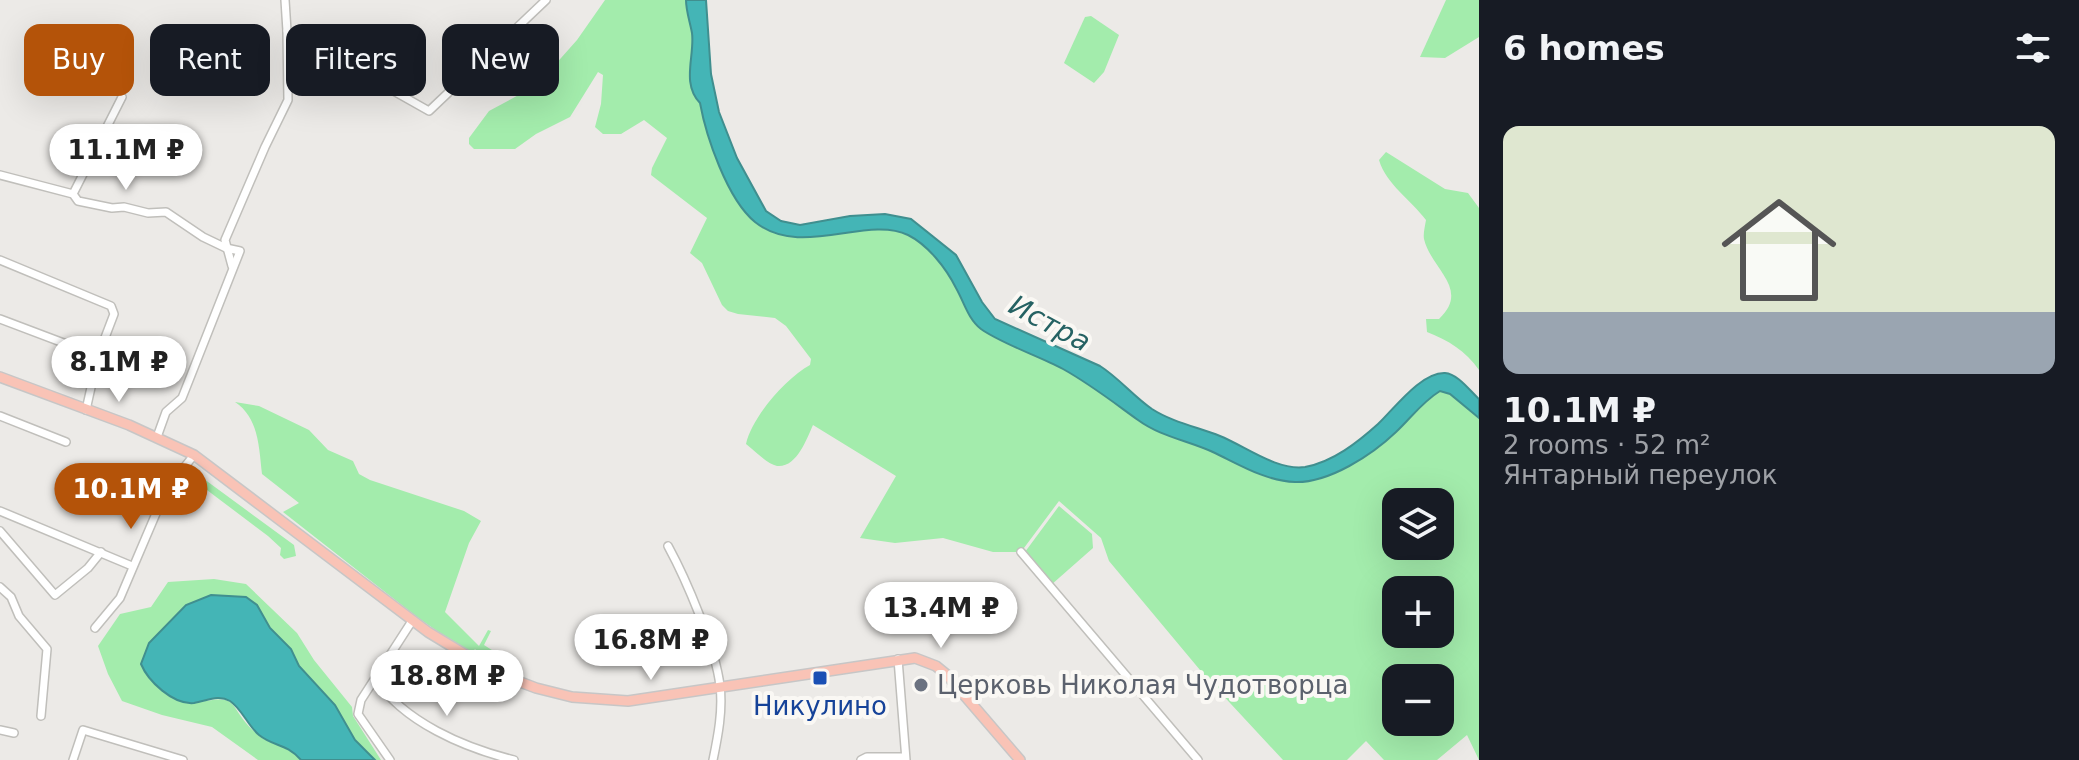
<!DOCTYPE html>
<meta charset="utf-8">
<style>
:root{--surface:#171b24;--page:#242831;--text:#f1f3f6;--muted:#9ea1a6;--accent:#b45309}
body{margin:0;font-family:"DejaVu Sans",sans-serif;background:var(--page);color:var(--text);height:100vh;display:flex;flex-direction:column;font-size:30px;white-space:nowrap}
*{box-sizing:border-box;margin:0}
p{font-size:26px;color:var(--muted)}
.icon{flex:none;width:44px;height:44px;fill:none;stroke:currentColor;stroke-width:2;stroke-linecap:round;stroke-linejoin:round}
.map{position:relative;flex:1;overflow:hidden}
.panel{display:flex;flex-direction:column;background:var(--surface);width:600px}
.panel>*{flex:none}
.top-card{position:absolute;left:24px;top:24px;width:760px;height:72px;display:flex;gap:16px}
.fabs{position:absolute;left:1382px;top:488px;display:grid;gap:16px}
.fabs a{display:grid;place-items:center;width:72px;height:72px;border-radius:16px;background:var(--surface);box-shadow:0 8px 32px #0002;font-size:40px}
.price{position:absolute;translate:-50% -68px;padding:0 18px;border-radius:28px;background:#fff;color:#222;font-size:26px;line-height:52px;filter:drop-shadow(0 2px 4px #0008)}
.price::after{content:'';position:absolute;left:50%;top:48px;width:24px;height:18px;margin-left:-12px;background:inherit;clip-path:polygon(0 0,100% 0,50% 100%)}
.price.on{background:var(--accent);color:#fff}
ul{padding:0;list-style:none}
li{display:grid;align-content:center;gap:16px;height:424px;padding:0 24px}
li span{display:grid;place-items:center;height:248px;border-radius:16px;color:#555}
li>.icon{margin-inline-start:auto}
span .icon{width:144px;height:144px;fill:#fffc;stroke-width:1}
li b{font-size:34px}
h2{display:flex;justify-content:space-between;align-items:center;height:96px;padding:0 24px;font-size:34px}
.pill{padding:0 28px;border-radius:16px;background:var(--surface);box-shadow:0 8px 32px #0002;font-size:28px;line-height:72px}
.pill.on{background:var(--accent);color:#fff}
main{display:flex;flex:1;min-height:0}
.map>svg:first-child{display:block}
.green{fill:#a3ecac;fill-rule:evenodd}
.water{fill:#44b5b6;stroke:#408f8f;stroke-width:2}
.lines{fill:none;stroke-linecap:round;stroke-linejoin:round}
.minor-casing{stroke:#c0bfbb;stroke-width:10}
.major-casing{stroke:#c7c6c6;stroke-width:12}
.minor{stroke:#fff;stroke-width:7}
.major{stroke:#f9c3b6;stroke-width:9}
.transit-dot{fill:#1a4fb4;stroke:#faf8f4;stroke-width:3}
.worship-dot{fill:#6b7280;stroke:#faf8f4;stroke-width:3}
.labels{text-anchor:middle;stroke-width:8;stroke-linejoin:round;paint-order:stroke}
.worship-label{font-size:26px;fill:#5b616d;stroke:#faf8f4;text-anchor:start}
.transit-label{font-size:26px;fill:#164399;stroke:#faf8f4}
.water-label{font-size:28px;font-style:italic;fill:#256263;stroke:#faf8f4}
</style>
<main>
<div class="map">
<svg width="1479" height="760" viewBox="0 0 1479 760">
<rect width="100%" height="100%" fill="#eceae7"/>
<!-- green -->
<g class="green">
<path d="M 605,0 L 686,0 C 687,11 690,22 692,32 C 695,56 681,83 700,103 C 706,136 727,199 755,222 C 800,259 866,215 907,235 C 928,245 946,268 956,288 C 964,302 968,319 981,329 C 1002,344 1039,356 1063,369 C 1090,383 1113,402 1138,420 C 1160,437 1191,441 1215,453 C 1240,465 1266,481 1295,482 C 1326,483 1373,453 1396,432 C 1411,418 1422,402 1440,391 C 1455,395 1468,407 1479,418 L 1479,760 L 1467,735 L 1437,760 L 1384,760 L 1366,741 L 1347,760 L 1283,760 L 1205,676 L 1109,561 L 1101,538 L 1059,501 L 1021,552 L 993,552 L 943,538 L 895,543 L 860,538 L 896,476 L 813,425 C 807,438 797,468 777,466 C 767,464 754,450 746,444 C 752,417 786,378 810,365 L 811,359 L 786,326 L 775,318 L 738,314 L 728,311 L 722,305 L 702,263 L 690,253 L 707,218 L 651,175 L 652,168 L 667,138 L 644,120 L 621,134 L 603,134 L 595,127 L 601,104 L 603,75 L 598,72 L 570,117 L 536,134 L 515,149 L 474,149 L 469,144 L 469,138 L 489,111 L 537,85 L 577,40 ZM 1396,502 L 1440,502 L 1440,546 L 1396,546 ZM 1396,590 L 1440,590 L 1440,634 L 1396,634 ZM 1396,678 L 1440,678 L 1440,722 L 1396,722 Z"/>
<polygon points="1446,0 1479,0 1479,37 1445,58 1420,57"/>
<polygon points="1091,16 1119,35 1104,72 1094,83 1064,63 1085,17"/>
<path d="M 1386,152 L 1445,189 L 1468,193 L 1479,208 L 1479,370 C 1466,351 1448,340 1427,332 L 1426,319 L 1439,319 C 1471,289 1431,269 1424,239 C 1423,234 1425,226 1426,220 C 1411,200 1386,184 1379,160 Z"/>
<path d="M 235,402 L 259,406 L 309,430 L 328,450 L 353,461 L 359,474 L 370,480 L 464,511 L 481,521 L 469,543 L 445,612 L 479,646 L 488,630 L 491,631 L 484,645 L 495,652 L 493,663 L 489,664 L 475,649 L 471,655 L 417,617 L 283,512 L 299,503 L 262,474 C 259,448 259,418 235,402 Z"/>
<polygon points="189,468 294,545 296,556 284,559 280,555 281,548 268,536 191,478 188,473"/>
<polygon points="1059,506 1092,534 1093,548 1051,585 1025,552"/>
<path d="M 214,579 L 246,584 L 297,633 L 314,660 L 352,707 L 353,716 L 381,760 L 375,760 L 355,740 L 335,705 L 299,666 L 291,649 L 270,628 L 257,605 L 189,704 C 246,692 223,704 257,734 C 272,747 286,743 301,760 L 258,760 L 212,727 L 162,715 L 122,701 L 108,674 L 98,646 L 120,614 L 151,607 L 168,582 Z"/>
</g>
<!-- water -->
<g class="water">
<path d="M 686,0 L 706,0 L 711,74 L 719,112 L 737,158 L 766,211 L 781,221 L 800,225 L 850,216 L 885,214 L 911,219 L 956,255 L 982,302 L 995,319 L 1100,366 C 1119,378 1133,396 1152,409 C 1172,422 1197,427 1220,436 C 1245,446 1277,471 1305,467 C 1333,462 1358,442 1378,424 C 1394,409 1421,372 1445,373 C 1458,374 1470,391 1479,399 L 1479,418 L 1450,394 L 1440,391 C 1422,402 1411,418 1396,432 C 1372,455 1329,483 1295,482 C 1266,481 1240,465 1215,453 C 1190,441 1161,437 1138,420 C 1113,402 1090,384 1063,369 C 1039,356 1002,344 981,329 C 968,319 964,302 956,288 C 946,268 928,245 908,235 C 866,215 801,259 755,222 C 727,199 706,136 700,103 C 681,83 695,56 692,33 C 690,22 686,11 686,0 Z"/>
<path d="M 211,595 L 246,597 L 257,605 L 270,628 L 291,649 L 299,666 L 335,705 L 355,740 L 375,760 L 301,760 C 286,743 274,747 259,735 C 248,726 242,709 230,701 C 218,694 207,701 194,703 C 173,705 148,681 141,664 L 149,643 L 186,605 Z"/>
</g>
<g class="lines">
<defs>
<g id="minor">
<polyline points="285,0 287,31 429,111 546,0"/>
<polyline points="0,175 73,194 78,201 112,208 124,207 148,213 166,212 203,237 226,248 240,251 182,398 166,412 157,437"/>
<polyline points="73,194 122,97"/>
<polyline points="0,260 111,306 114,314 98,356"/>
<polyline points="232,266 225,240 265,147 288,100 287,31"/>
<polyline points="0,319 98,356 86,410"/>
<polyline points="0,416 66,442"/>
<polyline points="0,511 132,566"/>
<polyline points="0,531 55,595 88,568 101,552"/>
<path d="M 668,546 C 686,579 716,649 720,686 C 723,710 718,736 713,760"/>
<polyline points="1021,552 1198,760"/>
<polyline points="0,587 11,597 19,616 47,649 41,716"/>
<polyline points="95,628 120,598 166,490 194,455"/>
<polyline points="898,659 906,760"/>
<path d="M 375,678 C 403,722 465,748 514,760"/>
<polyline points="0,730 14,733"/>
<polyline points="73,760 83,730 183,760"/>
<polyline points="390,760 358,714 361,700 412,621"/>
<polyline points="861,760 867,757 905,757"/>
</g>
<polyline id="major" points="0,377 129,425 194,455 428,632 494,672 536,688 572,697 628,701 915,658 936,666 947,675 1020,760"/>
</defs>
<!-- minor casing -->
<use href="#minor" class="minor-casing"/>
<!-- major casing -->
<use href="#major" class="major-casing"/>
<!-- minor -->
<use href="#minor" class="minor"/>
<!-- major -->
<use href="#major" class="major"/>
</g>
<!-- markers -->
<rect class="transit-dot" x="812" y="670" width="16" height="16" rx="4"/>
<circle class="worship-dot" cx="921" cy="685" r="8"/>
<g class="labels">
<!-- worship labels -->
<g class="worship-label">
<text x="937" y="694">Церковь Николая Чудотворца</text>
</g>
<!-- transit labels -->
<g class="transit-label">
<text x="820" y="715">Никулино</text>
</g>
<!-- water labels -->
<g class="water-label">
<text transform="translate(1050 323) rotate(28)" y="10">Истра</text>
</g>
</g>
</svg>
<div class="fabs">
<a><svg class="icon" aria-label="layers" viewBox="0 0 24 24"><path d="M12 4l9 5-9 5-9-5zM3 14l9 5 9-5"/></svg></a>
<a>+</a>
<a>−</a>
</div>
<b class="price" style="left:126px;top:192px">11.1M ₽</b>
<b class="price" style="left:119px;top:404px">8.1M ₽</b>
<b class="price on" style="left:131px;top:531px">10.1M ₽</b>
<b class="price" style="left:941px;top:650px">13.4M ₽</b>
<b class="price" style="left:651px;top:682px">16.8M ₽</b>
<b class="price" style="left:447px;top:718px">18.8M ₽</b>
<div class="top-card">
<a class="pill on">Buy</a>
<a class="pill">Rent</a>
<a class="pill">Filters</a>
<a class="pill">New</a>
</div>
</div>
<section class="panel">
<h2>6 homes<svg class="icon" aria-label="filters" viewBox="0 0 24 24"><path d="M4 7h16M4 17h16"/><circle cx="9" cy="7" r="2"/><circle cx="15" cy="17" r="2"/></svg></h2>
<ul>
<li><span style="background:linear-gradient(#dfe7d0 75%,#9aa5b1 0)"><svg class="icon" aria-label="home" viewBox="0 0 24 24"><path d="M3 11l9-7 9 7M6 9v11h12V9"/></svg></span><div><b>10.1M ₽</b><p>2 rooms · 52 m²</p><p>Янтарный переулок</p></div></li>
</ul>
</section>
</main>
